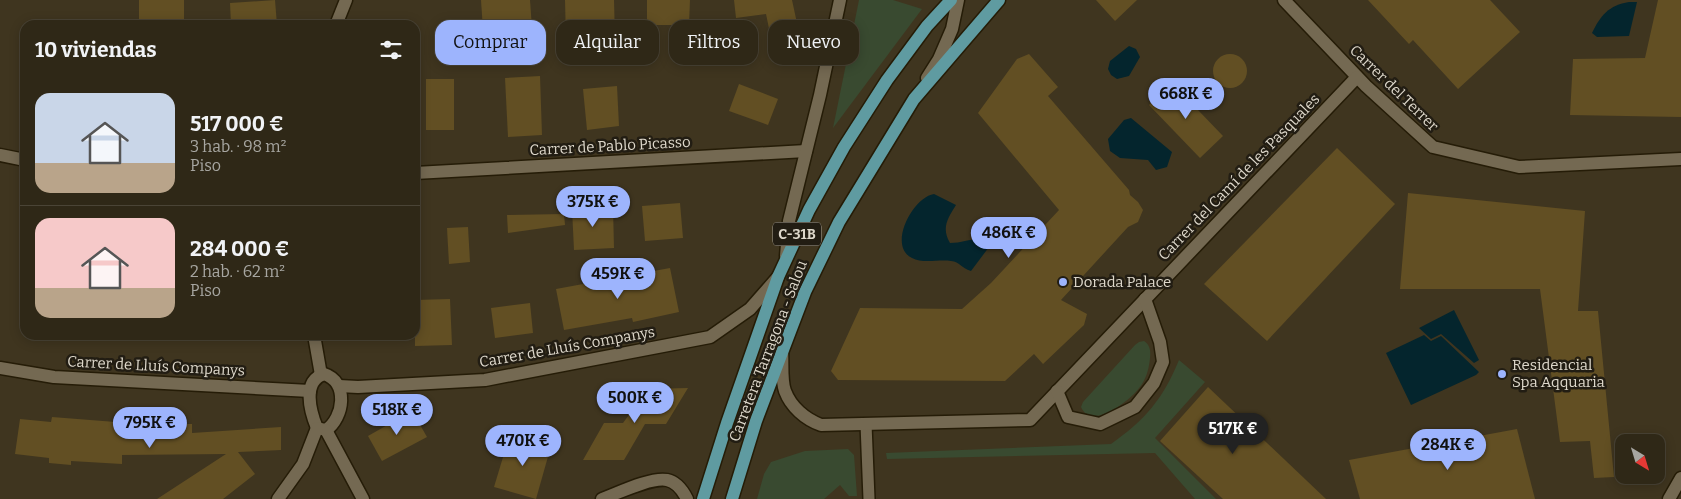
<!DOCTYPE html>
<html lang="es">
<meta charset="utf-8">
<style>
:root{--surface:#2f2817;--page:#373020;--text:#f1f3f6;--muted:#a7a6a1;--line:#4a4436;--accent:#9db4fd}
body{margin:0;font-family:Bitter,serif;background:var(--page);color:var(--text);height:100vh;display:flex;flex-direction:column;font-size:19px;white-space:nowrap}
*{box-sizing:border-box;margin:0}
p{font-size:16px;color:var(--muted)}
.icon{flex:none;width:28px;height:28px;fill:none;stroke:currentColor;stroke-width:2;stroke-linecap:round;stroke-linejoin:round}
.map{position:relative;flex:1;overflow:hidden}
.panel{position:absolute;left:20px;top:20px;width:400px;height:320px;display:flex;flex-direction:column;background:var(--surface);border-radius:15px;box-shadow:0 2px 12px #0003,0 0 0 1px var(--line)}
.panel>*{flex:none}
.guide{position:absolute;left:435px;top:20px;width:475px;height:45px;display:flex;gap:10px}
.needle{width:32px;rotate:142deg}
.tools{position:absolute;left:1615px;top:434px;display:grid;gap:10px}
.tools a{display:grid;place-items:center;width:50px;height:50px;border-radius:10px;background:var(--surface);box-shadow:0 2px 12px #0003,0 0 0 1px var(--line);font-size:25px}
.price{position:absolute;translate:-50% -42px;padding:0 11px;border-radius:18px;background:var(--accent);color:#111;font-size:16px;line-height:32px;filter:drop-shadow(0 1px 2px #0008)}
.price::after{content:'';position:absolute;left:50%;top:30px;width:15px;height:11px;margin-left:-8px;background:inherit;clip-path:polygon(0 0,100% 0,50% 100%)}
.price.on{background:#222;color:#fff}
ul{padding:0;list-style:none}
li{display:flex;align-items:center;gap:15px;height:125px;padding:0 15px}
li+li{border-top:1px solid var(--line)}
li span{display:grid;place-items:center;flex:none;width:140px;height:100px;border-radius:15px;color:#555}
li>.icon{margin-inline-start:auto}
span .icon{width:60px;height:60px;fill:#fffc;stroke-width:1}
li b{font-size:21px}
h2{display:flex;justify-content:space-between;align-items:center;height:60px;padding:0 15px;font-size:21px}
.chip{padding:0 18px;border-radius:15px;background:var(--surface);box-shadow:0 2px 12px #0003,0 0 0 1px var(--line);font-size:18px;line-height:45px}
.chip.on{background:var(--accent);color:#111}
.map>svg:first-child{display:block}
.green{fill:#394a30}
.water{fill:#04252d}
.building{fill:#624f23}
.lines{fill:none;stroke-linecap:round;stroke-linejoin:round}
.service-casing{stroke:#251c07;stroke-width:14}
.minor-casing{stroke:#251c07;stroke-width:15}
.tertiary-casing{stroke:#251c07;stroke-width:15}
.primary-casing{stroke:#251c07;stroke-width:15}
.service{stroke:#746952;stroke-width:11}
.minor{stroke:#746952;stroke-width:12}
.tertiary{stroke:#746952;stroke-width:12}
.primary{stroke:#5f9ba1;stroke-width:12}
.poi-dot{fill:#9db4fd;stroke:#221d13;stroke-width:2}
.labels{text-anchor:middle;stroke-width:5;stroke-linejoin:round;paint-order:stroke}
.shield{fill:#221d13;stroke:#a6a094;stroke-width:1}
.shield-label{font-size:14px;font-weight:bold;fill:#ded8cb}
.street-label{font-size:15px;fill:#ded8cb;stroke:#221d13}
.poi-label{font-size:15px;fill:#ded8cb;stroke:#221d13;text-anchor:start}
</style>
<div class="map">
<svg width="1681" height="499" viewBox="0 0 1681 499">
<rect width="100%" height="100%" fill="#3f351f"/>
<!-- green -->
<g class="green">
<polygon points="859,0 893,0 922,9 833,128"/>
<path d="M 1144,341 C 1150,345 1151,351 1150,358 C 1149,368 1147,376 1142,384 C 1134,398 1092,432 1081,407 L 1083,402 L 1135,345 L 1139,342 Z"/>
<path d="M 1179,360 L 1205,382 L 1155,438 L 1216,499 L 1195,499 L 1155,453 L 887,459 L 886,453 L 1111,444 C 1145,420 1163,399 1179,360 Z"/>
<polygon points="848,449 854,455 857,496 849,496 840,485 824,499 757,499 764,474 771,462 805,451"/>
</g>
<!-- water -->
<g class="water">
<path d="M 1629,2 L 1637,2 L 1629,36 L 1597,37 L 1592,33 C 1600,16 1609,5 1629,2 Z"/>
<polygon points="1129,46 1136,49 1140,57 1129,76 1117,79 1111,75 1108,69 1110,61"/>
<polygon points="1131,118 1172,152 1167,167 1156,170 1148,160 1120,158 1110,151 1108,139 1124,120"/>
<path d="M 934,194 L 956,205 C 948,218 941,228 950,243 C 961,243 969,239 980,239 L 989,247 L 971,271 C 961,268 960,262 951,261 C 939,259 923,264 912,258 C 887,246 913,197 934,194 Z"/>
<polygon points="1454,310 1479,360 1474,363 1441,334 1431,339 1419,328"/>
<polygon points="1424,335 1431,341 1441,336 1479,372 1476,375 1411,405 1386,353"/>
</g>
<!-- building -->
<g class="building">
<rect x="139" y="0" width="45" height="21"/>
<polygon points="275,0 277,25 231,25 230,3"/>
<polygon points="481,0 530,0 533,42 484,45"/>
<polygon points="565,0 614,0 615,39 566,41"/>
<polygon points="647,0 690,0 689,25 647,25"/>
<polygon points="734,0 792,0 800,37 772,43 766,14 736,18"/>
<polygon points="1096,0 1137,0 1115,21"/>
<polygon points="1368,0 1490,0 1520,32 1458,89 1413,40 1409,44"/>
<polygon points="1658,0 1681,0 1681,117 1570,115 1573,59 1645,58"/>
<polygon points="1029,54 1058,87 1048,96 1129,190 1130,195 1138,202 1143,210 1138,222 1128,227 1061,300 1087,314 1084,325 1043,364 1034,354 1005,381 838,380 831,371 860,308 962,309 991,283 1059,210 978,113 1017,59"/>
<circle cx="1230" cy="71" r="17"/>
<polygon points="540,76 542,135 508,137 505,78"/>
<rect x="426" y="79" width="28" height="51"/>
<polygon points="1172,83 1223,136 1200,158 1149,105"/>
<polygon points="739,84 778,99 768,125 729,111"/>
<polygon points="617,86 619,126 587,130 583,89"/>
<polygon points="1337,148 1395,204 1267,341 1204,284"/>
<polygon points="1408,193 1585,211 1578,311 1598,311 1614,477 1594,478 1590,441 1560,442 1540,289 1400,289"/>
<polygon points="680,203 683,238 645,241 642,206"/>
<polygon points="613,207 614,248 574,250 572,209"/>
<polygon points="564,214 565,225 508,233 507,215"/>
<polygon points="468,227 470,262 449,264 447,228"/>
<polygon points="670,268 679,312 633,322 632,318 564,330 556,289"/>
<polygon points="450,299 452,345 415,346 415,300"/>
<polygon points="530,303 533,333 495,338 491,308"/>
<polygon points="1208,387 1326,499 1223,499 1160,441"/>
<polygon points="688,388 666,424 645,424 624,460 583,460 604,423 623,423 648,389"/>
<polygon points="412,411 427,437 382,461 368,436"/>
<polygon points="52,417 141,424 192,424 192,433 281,427 281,450 238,452 255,474 223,499 157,499 226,454 122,455 122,464 71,461 71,465 49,463 49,458 15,454 20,419 51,422"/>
<polygon points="1517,429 1535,499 1360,499 1349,460"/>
<polygon points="510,434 551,446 536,499 494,487"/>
</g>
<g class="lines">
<defs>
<polyline id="service" points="866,424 869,499"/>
<g id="minor">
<polyline points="1284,0 1366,86 1433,147 1519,167 1681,159"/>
<polyline points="336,25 346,0"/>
<polyline points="0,155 25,160"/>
<polyline points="415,173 806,151"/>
<polyline points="786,256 789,221 820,95 840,0"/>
<polyline points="314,335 321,375"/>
<path d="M 782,351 C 783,362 781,381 785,391 C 791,407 805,419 821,425 L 1030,420 L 1357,77"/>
<polyline points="0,368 54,377 310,391"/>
<path d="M 324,374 C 349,382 344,418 326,430 L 317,428 C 310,411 302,381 324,374 Z"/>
<polyline points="339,386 358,387 485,380 710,337 750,309 778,277"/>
<polyline points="1057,391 1068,417 1100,424 1135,407 1154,383 1163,362 1160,342 1145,299"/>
<polyline points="326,430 363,499"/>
<polyline points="278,499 303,464 317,428"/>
<path d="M 602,499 C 618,493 651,477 667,480 C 677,482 683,491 687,499"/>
</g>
<g id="tertiary">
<polyline points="927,78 939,59 952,29 958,0"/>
<polyline points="1669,499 1681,478"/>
</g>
<g id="primary">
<polyline points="703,499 727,423 778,277 809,210 844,147 887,80 927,26 951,0"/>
<polyline points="732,499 756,421 805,292 839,222 914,99 999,0"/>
</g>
</defs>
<!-- service casing -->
<use href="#service" class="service-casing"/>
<!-- minor casing -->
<use href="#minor" class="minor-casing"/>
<!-- tertiary casing -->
<use href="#tertiary" class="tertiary-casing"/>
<!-- primary casing -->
<use href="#primary" class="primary-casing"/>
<!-- service -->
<use href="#service" class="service"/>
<!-- minor -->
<use href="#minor" class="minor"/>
<!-- tertiary -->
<use href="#tertiary" class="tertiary"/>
<!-- primary -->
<use href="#primary" class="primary"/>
</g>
<!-- markers -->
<g class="poi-dot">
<circle cx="1063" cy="282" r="5"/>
<circle cx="1502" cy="374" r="5"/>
</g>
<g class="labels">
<!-- shield labels -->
<rect class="shield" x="773" y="222.5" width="48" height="23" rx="4"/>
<g class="shield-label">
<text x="797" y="239">C-31B</text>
</g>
<!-- street labels -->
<g class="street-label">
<text transform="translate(1394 88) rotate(44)" y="5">Carrer del Terrer</text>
<text transform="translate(610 146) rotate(-3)" y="5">Carrer de Pablo Picasso</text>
<text transform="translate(1239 177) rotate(-46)" y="5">Carrer del Camí de les Pasquales</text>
<text transform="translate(567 347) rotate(-10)" y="5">Carrer de Lluís Companys</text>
<text transform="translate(768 351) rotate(-69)" y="5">Carretera Tarragona - Salou</text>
<text transform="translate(156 366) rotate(3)" y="5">Carrer de Lluís Companys</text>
</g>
<!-- poi labels -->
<g class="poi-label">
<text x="1073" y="287">Dorada Palace</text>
<text x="1512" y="370">Residencial<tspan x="1512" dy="17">Spa Aqquaria</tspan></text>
</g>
</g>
</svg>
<div class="tools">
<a><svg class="needle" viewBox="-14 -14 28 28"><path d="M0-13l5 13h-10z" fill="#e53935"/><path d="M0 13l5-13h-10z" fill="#a7a6a1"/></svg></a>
</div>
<b class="price" style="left:1186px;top:120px">668K €</b>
<b class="price" style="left:593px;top:228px">375K €</b>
<b class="price" style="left:1009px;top:259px">486K €</b>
<b class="price" style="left:618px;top:300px">459K €</b>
<b class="price" style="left:635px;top:424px">500K €</b>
<b class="price" style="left:397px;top:436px">518K €</b>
<b class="price" style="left:150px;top:449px">795K €</b>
<b class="price on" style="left:1233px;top:455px">517K €</b>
<b class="price" style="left:523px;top:467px">470K €</b>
<b class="price" style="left:1448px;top:471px">284K €</b>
<div class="guide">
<a class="chip on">Comprar</a>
<a class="chip">Alquilar</a>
<a class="chip">Filtros</a>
<a class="chip">Nuevo</a>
</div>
<section class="panel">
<h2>10 viviendas<svg class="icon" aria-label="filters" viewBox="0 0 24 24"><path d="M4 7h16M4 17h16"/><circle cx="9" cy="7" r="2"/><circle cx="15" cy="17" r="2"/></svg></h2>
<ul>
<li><span style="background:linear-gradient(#c9d6e8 70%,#b9a48a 0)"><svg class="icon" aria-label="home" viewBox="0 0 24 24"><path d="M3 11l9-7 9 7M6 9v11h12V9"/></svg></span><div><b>517 000 €</b><p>3 hab. · 98 m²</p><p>Piso</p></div></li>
<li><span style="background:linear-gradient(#f6c9c9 70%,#b9a48a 0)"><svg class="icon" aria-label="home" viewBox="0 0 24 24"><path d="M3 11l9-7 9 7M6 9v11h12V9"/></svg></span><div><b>284 000 €</b><p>2 hab. · 62 m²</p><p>Piso</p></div></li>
</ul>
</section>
</div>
